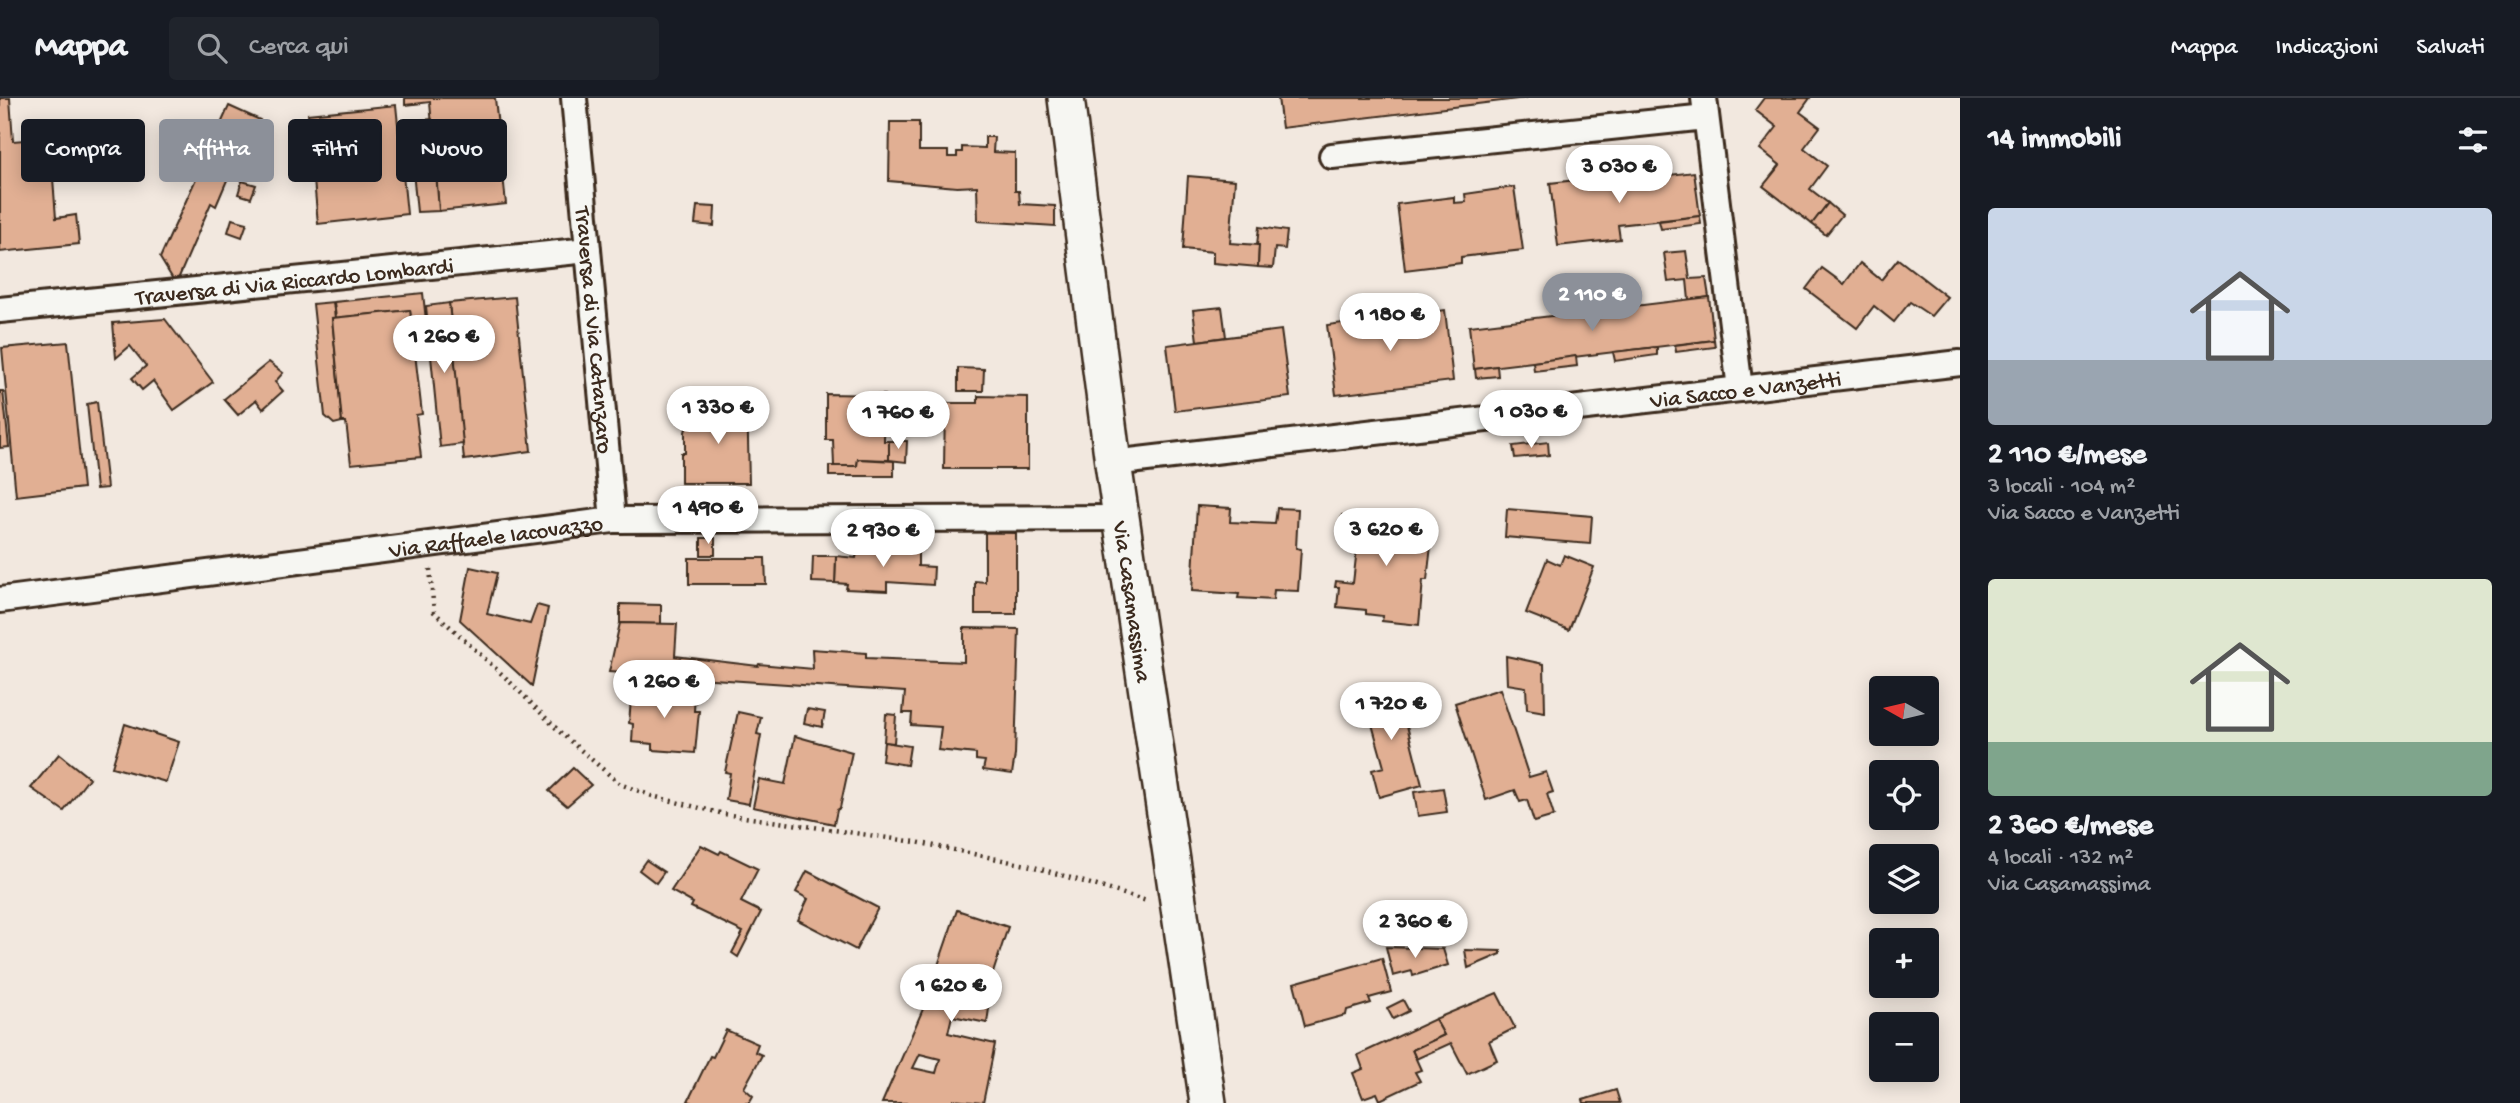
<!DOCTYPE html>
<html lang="it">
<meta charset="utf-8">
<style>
:root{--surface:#171b24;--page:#20242c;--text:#f1f3f6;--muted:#9ea1a6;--line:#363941;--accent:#8c9099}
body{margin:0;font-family:"Gochi Hand",sans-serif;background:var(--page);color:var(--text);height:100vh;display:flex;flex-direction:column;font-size:26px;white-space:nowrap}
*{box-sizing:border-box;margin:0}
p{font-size:23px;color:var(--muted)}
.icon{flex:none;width:38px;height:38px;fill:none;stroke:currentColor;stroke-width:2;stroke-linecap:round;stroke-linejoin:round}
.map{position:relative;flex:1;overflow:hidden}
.side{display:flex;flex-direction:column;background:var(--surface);width:560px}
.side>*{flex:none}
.hud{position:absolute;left:21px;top:21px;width:665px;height:63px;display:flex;gap:14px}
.needle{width:46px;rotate:278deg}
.controls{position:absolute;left:1869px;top:578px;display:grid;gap:14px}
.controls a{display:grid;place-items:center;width:70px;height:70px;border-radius:7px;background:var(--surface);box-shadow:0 4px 18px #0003;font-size:35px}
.price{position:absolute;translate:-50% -60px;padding:0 16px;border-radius:24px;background:#fff;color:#222;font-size:23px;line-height:46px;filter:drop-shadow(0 2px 4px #0008)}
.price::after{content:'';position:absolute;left:50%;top:42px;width:21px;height:16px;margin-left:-10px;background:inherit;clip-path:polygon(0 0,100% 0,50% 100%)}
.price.selected{background:var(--accent);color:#fff}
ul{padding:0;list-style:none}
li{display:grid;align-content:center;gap:14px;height:371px;padding:0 28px}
li span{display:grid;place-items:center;height:217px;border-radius:7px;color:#555}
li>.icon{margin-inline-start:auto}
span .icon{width:126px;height:126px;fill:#fffc;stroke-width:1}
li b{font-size:30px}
h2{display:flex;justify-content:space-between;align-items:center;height:84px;padding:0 28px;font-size:30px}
.tag{padding:0 24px;border-radius:7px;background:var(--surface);box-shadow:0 4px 18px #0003;font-size:24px;line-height:63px}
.tag.selected{background:var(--accent);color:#fff}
header{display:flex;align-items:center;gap:42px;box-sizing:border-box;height:98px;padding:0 35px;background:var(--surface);border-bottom:2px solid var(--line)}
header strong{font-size:33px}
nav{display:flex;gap:38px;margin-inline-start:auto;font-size:24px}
.search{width:490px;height:63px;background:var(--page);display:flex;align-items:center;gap:18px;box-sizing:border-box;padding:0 24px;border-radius:7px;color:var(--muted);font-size:26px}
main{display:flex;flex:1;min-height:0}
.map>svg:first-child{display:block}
.building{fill:#e1af93;stroke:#3b2a1e;stroke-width:2;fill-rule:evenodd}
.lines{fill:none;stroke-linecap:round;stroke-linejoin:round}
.street-casing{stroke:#3b2a1e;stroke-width:30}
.secondary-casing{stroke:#3b2a1e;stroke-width:40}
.path{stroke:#3b2a1e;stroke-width:4.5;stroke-dasharray:2 5;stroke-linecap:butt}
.street{stroke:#f6f6f2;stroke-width:24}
.secondary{stroke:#f6f6f2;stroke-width:35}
.labels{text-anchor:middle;stroke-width:6;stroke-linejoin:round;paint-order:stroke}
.street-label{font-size:23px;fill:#3b2a1e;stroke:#f6f6f2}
</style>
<header>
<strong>Mappa</strong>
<div class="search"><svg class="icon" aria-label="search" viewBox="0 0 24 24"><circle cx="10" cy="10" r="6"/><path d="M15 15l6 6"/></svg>Cerca qui</div>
<nav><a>Mappa</a><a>Indicazioni</a><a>Salvati</a></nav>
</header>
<main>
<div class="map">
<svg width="1960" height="1005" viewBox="0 0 1960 1005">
<rect width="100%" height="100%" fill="#f2e8df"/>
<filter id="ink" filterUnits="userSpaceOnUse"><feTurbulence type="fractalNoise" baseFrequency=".0143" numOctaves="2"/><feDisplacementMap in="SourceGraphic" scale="14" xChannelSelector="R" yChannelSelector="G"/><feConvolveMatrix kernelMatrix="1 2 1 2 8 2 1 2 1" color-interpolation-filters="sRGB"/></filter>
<g filter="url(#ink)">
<!-- building -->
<g class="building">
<polygon points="0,0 10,0 13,43 50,40 56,120 76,117 79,146 0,154"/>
<polygon points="405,0 495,0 506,106 439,113 430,4 405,7"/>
<polygon points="1278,0 1526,0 1282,30"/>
<polygon points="1764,0 1810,0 1800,14 1820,29 1804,50 1827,68 1810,91 1828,105 1812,126 1763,88 1780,67 1760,51 1777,29 1755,12"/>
<polygon points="396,7 407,116 318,126 308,16"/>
<polygon points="229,8 260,22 236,78 230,75 216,108 211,105 176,186 160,160"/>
<polygon points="432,21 439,113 417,114 408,23"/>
<polygon points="890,24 919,24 919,53 948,53 948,59 957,59 957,54 962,54 962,49 985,50 985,39 994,39 993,54 1015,55 1015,93 1019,93 1020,106 1055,108 1055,128 978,123 977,88 957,89 889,83"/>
<polygon points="1694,74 1700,118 1618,127 1620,141 1558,148 1550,85 1603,79 1603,85"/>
<polygon points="1188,78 1235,82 1230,145 1259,147 1258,169 1213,165 1213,154 1183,151"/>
<polygon points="242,83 256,87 251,100 238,96"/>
<polygon points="1514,89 1523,152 1461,159 1461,165 1405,172 1397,106 1454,99 1454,105 1466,104 1465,96"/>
<polygon points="1828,105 1842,117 1826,137 1812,126"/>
<polygon points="697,108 715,109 714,128 695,126"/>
<polygon points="1700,118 1701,126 1661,131 1659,123"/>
<polygon points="232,121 247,125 242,139 228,134"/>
<polygon points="1259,129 1287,133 1285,151 1275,150 1273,170 1258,169 1259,147 1257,147"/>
<polygon points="1686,153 1690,181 1706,180 1709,199 1689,202 1687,182 1668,184 1664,155"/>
<polygon points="1898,161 1947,199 1931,218 1910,204 1894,224 1874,208 1857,230 1806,191 1822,170 1844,186 1860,165 1881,182"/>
<polygon points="423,195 429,250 415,253 410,212 336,220 334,204"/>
<polygon points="515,199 531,353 464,362 449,205"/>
<polygon points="1709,199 1714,242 1474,271 1469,228"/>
<polygon points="333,204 335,220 332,220 342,324 334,326 325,318 313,206"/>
<polygon points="449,205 463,346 440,349 426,208"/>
<polygon points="1222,209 1226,239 1197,243 1193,212"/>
<polygon points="410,212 422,316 416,317 421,359 351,366 346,324 342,324 332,220"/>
<polygon points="1445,212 1453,283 1336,297 1327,227"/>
<polygon points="165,221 213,284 174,312 153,283 142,292 132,280 146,268 130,248 116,260 113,225"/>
<polygon points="1281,232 1290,299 1175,313 1167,247"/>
<polygon points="1714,242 1715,249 1676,254 1675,247"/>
<polygon points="68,244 83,390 16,398 2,250"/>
<polygon points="1657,249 1657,257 1615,263 1613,254"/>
<polygon points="1576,258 1577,268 1534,273 1533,264"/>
<polygon points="269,264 283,275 275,284 283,293 263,311 256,302 238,317 224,301"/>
<polygon points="1497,268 1498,278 1476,280 1475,271"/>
<polygon points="958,270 984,271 983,293 958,293"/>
<polygon points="0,293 3,293 9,349 0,350"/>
<polygon points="826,296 885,297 884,343 889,343 889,362 858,361 857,368 834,368 833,342 826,342"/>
<polygon points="725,298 747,298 749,385 681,385 681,355 685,355 685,334 688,323 704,323 704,316 718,317 725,308"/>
<polygon points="978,298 1028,299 1028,371 944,371 945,305 978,305"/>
<polygon points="97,304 107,390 96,391 87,306"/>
<polygon points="889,343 907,343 906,364 889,362"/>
<polygon points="1548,344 1549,357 1515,360 1513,348"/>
<polygon points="858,361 894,363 894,378 829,378 829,368 857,368"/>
<polygon points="1197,408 1231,410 1230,424 1275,426 1277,410 1298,411 1296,450 1301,451 1298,493 1274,492 1273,502 1238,500 1239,496 1192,493"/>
<polygon points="1507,411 1592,418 1590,446 1505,439"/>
<polygon points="1342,417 1383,421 1384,417 1424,421 1421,447 1431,448 1427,482 1423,482 1419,527 1382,523 1383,518 1366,516 1366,512 1337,509 1339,489 1335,489 1336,483 1353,485 1358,442 1340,440"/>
<polygon points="985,434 1016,435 1016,516 975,516 975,483 985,484"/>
<rect x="701" y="440" width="14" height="17"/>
<polygon points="888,447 918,449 918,468 934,469 933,487 887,484 887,493 846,491 847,486 835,485 836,458 856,460 857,454 888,456"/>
<polygon points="1564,457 1594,469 1569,532 1526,515 1547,461 1560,467"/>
<polygon points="813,458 836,458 835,485 812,484"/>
<polygon points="689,460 765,460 766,486 689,486"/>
<polygon points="470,469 497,475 487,516 530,526 537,507 548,510 532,588 460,522"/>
<polygon points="620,506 661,507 661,526 620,525"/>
<polygon points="620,525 677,526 675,558 758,568 759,566 813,571 812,551 866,555 866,560 964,564 964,530 1019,531 1015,657 1012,676 983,672 985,663 976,662 976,656 938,652 941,629 911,627 912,615 903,615 905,594 609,574"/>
<polygon points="1506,558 1544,566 1545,614 1527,611 1526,589 1507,586"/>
<polygon points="632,590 670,591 669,597 695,598 694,613 699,613 695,655 653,652 653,646 632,644 633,626 629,625"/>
<polygon points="1377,591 1378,598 1398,592 1422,687 1379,699 1372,672 1384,669 1370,619 1362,621 1355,597"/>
<polygon points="1500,591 1529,679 1546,674 1553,694 1547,696 1554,718 1534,724 1527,702 1520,704 1515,692 1486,702 1455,605"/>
<polygon points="807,611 825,614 822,629 804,625"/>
<polygon points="738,614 761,619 757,636 761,637 749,706 726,702 730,675 725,674"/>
<polygon points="886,616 896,617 894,645 884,644"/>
<polygon points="125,626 179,644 166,684 112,669"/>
<polygon points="795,638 852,654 840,710 837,712 834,726 753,709 759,681 785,686"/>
<polygon points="884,644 910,648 907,667 882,663"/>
<polygon points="59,656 89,680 64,713 31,690"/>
<polygon points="573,670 591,687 567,708 549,693"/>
<polygon points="1443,690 1447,714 1418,718 1414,694"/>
<polygon points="701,747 719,756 721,753 758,771 741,804 761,814 738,859 732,855 743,834 691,809 693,805 671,793"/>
<polygon points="646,762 664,774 656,785 639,772"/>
<polygon points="807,773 878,810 856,852 798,822 808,801 796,794"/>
<path d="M 957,812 L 1008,829 L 991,881 L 959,870 L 950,897 L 990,903 L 987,925 L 952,918 L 948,935 L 995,946 L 983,1005 L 954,1002 L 954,1005 L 882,1005 L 923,911 ZM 920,956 L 940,961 L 936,975 L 913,970 Z"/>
<polygon points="1386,849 1443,851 1448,867 1413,878 1412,873 1393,878"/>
<polygon points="1465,852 1501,853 1501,856 1468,870"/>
<polygon points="1382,860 1391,894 1369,900 1371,905 1347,912 1346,917 1305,928 1294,885"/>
<polygon points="1497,895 1515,930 1489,943 1497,962 1467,976 1451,945 1416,961 1412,952 1444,937 1435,921"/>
<polygon points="1403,902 1409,913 1393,921 1387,910"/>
<polygon points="1435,921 1444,937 1412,952 1421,972 1415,974 1420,983 1380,1002 1377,995 1363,1000 1353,975 1363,971 1358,957"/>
<polygon points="726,932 758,946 755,954 762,957 744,990 753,998 749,1005 693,1005 688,1003 710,958 713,959"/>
<polygon points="1616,992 1620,1005 1584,1005 1583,1002"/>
</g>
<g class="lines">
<defs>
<g id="street">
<path id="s1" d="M 574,0 L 613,422"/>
<polyline points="1704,0 1740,291"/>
<polyline points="1332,58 1706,19"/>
<path id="s2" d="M 0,212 L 588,152"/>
<path id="s3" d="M 1113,365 L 1960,265"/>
<path id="s4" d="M 0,502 L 613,422 L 1122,420"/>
</g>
<g id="secondary">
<path id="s5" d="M 1066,0 L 1113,365 L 1208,1005"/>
</g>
</defs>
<!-- street casing -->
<use href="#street" class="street-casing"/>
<!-- secondary casing -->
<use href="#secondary" class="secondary-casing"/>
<!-- path -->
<polyline class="path" points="430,471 434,514 505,579 561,635 620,686 652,698 724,716 916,744 1031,768 1147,803"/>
<!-- street -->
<use href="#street" class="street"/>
<!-- secondary -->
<use href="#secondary" class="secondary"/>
</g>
</g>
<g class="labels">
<!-- street labels -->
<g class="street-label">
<text dy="8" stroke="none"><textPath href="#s2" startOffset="296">Traversa di Via Riccardo Lombardi</textPath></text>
<text dy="8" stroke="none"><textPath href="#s1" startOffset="233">Traversa di Via Catanzaro</textPath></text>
<text dy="8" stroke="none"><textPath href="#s3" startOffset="637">Via Sacco e Vanzetti</textPath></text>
<text dy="8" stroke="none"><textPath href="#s4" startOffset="500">Via Raffaele Iacovazzo</textPath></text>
<text dy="8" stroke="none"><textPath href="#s5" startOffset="508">Via Casamassima</textPath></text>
</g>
</g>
</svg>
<div class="controls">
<a><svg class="needle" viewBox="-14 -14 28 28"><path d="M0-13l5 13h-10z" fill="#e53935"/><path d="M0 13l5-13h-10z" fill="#9ea1a6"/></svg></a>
<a><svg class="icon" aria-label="locate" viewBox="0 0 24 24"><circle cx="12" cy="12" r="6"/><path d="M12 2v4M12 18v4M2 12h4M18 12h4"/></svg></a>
<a><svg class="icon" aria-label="layers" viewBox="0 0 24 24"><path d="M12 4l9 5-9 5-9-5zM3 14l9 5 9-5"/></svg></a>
<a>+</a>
<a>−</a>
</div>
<b class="price" style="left:1619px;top:107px">3 030 €</b>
<b class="price selected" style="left:1592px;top:235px">2 110 €</b>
<b class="price" style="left:1390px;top:255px">1 180 €</b>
<b class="price" style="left:444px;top:277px">1 260 €</b>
<b class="price" style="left:718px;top:348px">1 330 €</b>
<b class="price" style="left:1531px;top:352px">1 030 €</b>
<b class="price" style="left:898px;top:353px">1 760 €</b>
<b class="price" style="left:708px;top:448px">1 490 €</b>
<b class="price" style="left:1386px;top:470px">3 620 €</b>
<b class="price" style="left:883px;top:471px">2 930 €</b>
<b class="price" style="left:664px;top:622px">1 260 €</b>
<b class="price" style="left:1391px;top:644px">1 720 €</b>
<b class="price" style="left:1415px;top:862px">2 360 €</b>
<b class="price" style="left:951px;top:926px">1 620 €</b>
<div class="hud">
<a class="tag">Compra</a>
<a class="tag selected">Affitta</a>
<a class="tag">Filtri</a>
<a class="tag">Nuovo</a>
</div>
</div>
<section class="side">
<h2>14 immobili<svg class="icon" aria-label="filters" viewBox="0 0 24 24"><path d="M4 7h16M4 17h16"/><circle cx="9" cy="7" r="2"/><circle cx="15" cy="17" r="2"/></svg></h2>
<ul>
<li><span style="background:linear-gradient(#c9d6e8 70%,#9aa5b1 0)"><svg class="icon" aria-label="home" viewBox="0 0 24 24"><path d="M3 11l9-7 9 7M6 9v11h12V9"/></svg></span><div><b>2 110 €/mese</b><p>3 locali · 104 m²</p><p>Via Sacco e Vanzetti</p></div></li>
<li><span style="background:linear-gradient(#dfe7d0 75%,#7fa58c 0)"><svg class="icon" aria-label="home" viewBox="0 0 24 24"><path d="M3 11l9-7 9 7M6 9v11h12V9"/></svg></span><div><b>2 360 €/mese</b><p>4 locali · 132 m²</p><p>Via Casamassima</p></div></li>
</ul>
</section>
</main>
